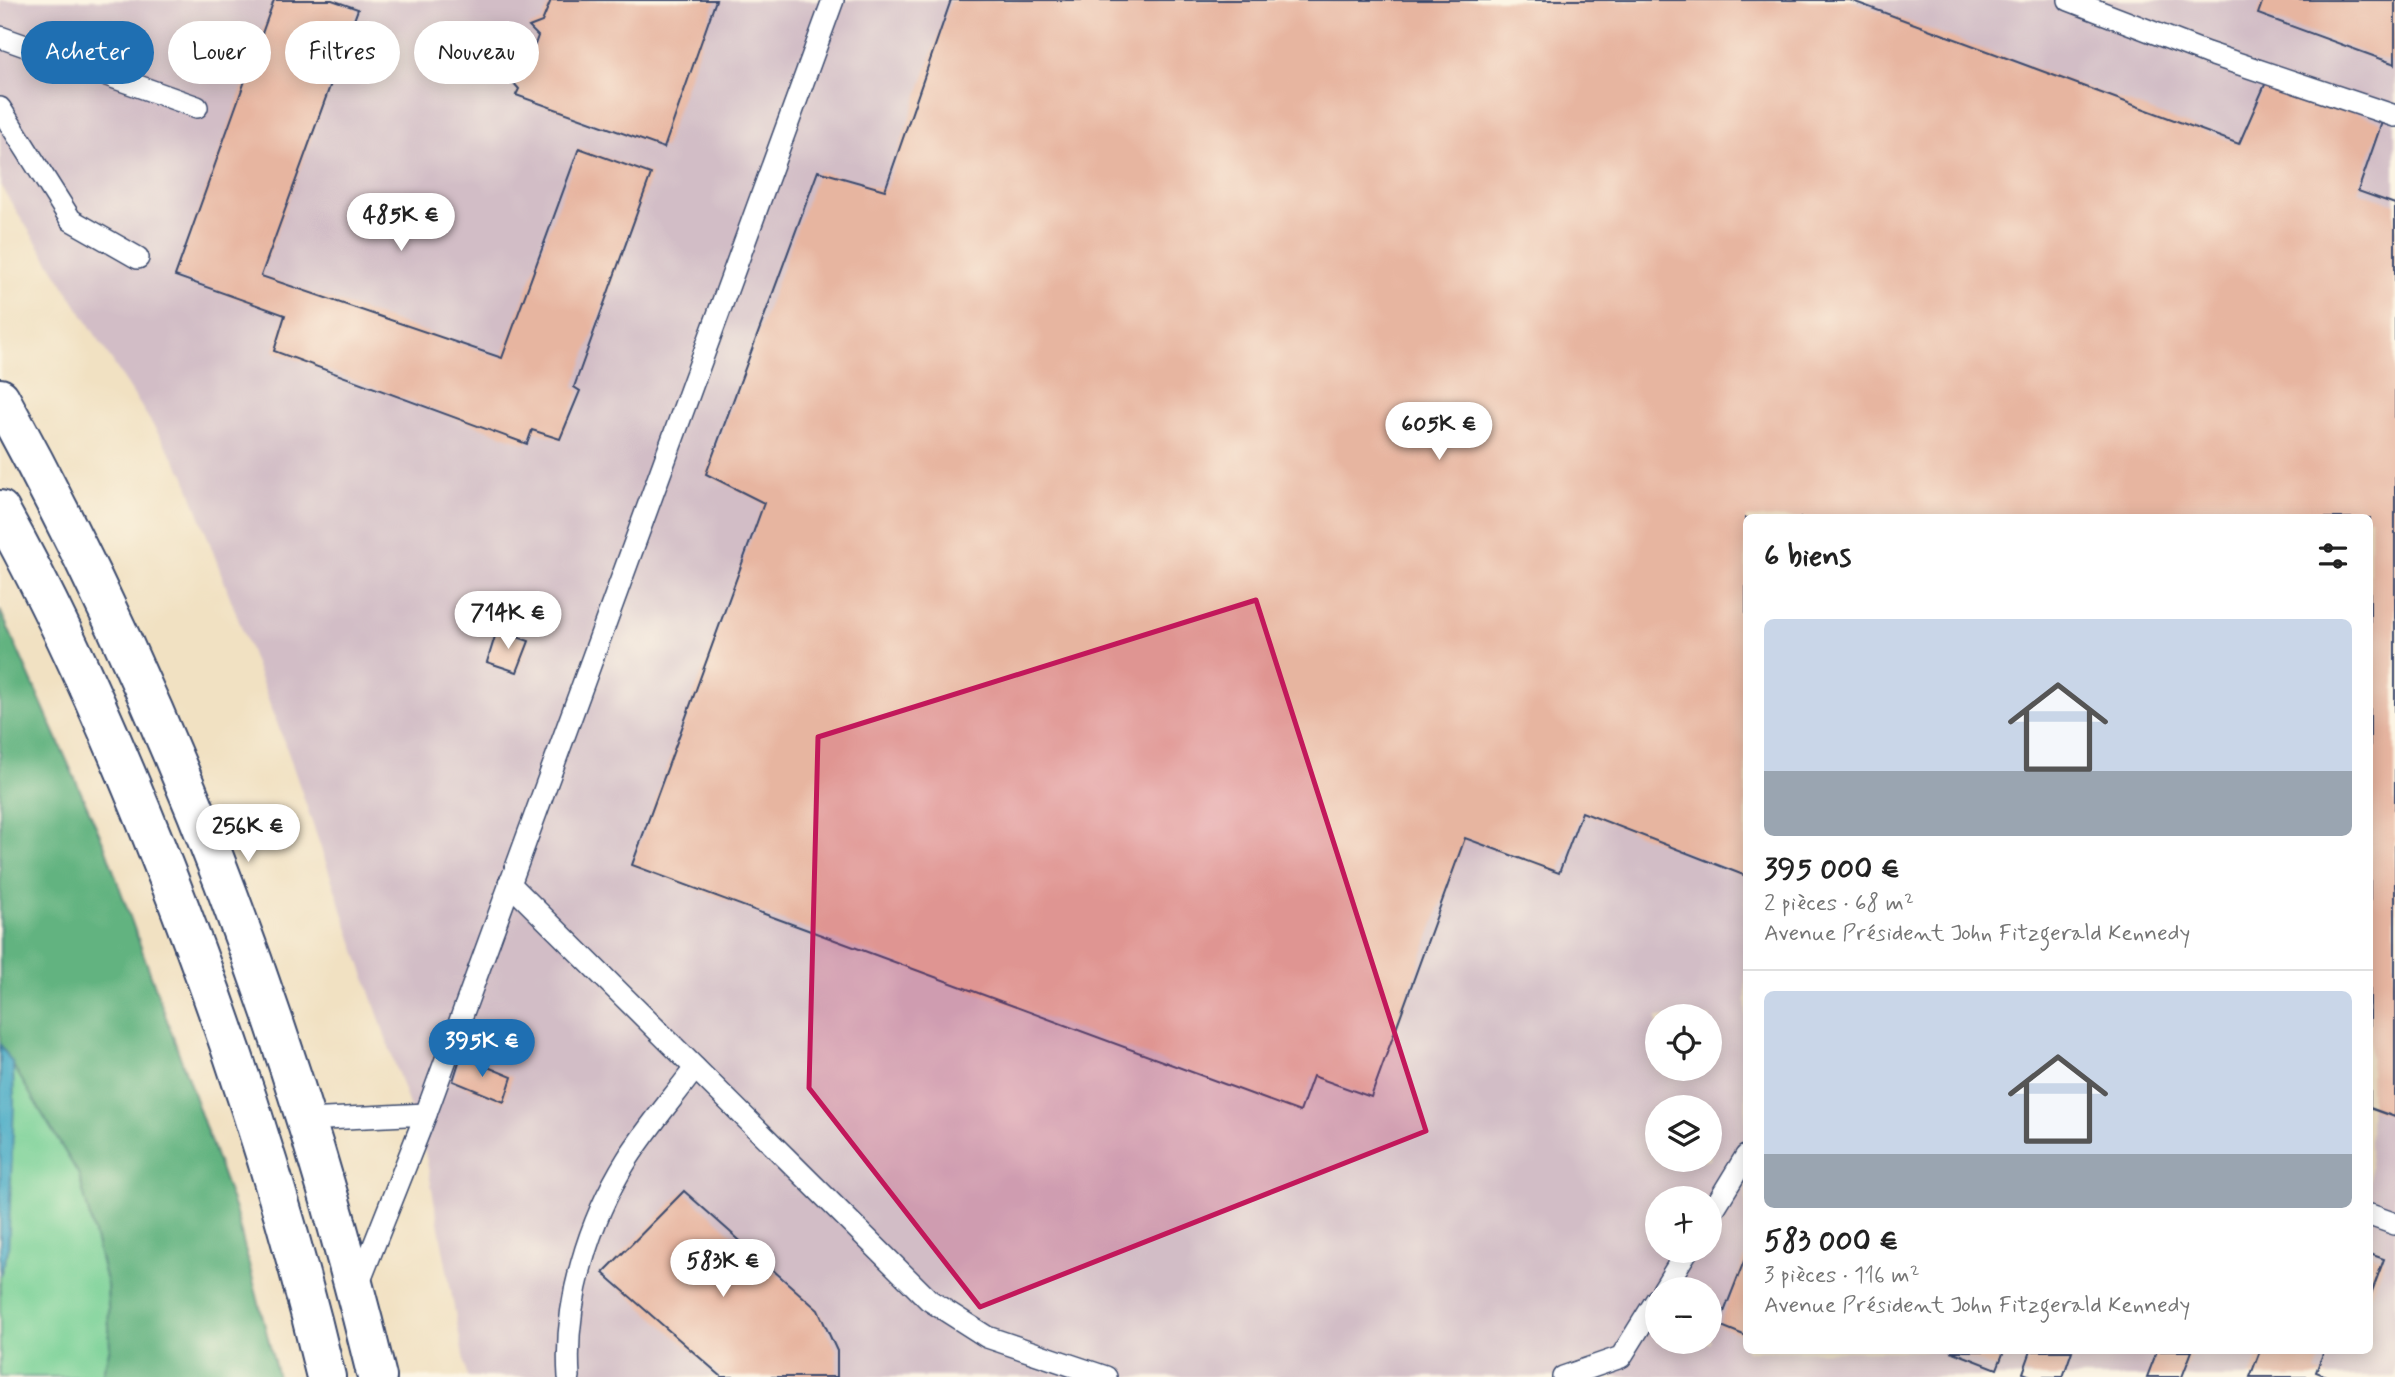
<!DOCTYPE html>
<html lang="fr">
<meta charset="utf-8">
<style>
:root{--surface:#fff;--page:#f2f2f2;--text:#222;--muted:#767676;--line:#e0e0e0;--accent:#1f6fb2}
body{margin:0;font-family:Mynerve,sans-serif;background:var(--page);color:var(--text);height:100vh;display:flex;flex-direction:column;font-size:26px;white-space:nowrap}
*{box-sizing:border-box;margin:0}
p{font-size:23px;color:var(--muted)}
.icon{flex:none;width:38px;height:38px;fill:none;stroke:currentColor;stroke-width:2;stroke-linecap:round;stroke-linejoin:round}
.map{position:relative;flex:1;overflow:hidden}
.drawer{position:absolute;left:1743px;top:514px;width:630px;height:840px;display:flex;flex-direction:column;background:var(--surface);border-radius:10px;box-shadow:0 4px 18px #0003}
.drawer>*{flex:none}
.top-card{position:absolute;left:21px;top:21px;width:665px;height:63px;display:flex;gap:14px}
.buttons{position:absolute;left:1645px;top:1004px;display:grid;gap:14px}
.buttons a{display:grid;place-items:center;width:77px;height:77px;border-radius:50%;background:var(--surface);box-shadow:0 4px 18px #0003;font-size:35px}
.price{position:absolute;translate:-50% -60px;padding:0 16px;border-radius:24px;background:#fff;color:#222;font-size:23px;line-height:46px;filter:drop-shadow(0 2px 4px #0008)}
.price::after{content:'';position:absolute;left:50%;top:42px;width:21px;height:16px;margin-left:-10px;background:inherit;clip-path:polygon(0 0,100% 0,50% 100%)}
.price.on{background:var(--accent);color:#fff}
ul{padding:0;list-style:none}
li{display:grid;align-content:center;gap:14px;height:371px;padding:0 21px}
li+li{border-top:2px solid var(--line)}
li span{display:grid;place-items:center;height:217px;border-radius:10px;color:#555}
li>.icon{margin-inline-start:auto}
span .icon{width:126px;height:126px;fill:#fffc;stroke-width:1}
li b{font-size:30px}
h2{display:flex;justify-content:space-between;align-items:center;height:84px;padding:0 21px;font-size:30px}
.chip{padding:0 24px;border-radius:32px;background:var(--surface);box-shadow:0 4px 18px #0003;font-size:24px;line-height:63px}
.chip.on{background:var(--accent);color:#fff}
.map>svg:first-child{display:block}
.industrial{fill:#d2bdc6;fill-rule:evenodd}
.green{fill:#79d197;stroke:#4a807a;stroke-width:2}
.forest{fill:#62b380;stroke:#3e716f;stroke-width:2}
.water{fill:#47abc6;stroke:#316d92;stroke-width:2}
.building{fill:#e7b5a0}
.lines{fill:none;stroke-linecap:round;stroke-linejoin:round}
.lane-casing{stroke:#3b4a6d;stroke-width:24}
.secondary-casing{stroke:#3b4a6d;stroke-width:42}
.lane{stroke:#fff;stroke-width:21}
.secondary{stroke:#fff;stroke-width:38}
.marked{fill:#c2185b;fill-opacity:0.2;stroke:#c2185b;stroke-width:5;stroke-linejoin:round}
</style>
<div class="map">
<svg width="2395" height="1377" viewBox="0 0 2395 1377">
<rect width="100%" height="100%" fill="#fcf5e5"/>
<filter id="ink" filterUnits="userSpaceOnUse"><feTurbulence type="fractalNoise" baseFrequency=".0143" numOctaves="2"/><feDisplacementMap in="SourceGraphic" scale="14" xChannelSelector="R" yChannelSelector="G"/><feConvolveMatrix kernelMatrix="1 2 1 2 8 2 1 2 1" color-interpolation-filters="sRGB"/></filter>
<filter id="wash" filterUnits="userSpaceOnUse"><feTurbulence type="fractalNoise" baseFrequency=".00686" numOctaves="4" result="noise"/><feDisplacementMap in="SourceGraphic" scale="28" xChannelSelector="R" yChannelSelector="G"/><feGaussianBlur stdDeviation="1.57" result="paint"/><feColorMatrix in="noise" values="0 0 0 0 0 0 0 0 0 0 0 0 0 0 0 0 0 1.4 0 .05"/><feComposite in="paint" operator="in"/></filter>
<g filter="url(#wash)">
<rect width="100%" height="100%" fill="#f1e1c2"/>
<!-- industrial -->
<path class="industrial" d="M 0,0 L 2395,0 L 2395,1377 L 467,1377 L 425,1152 L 289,755 L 184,474 L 0,185 ZM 1746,518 L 2370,518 L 2370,1351 L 1746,1351 ZM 1657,1017 L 1710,1017 L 1710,1069 L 1657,1069 ZM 1657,1108 L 1710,1108 L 1710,1160 L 1657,1160 ZM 1657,1199 L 1710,1199 L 1710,1251 L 1657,1251 ZM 1657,1290 L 1710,1290 L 1710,1342 L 1657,1342 Z"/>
<!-- green -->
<polygon class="green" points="13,1064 79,1174 107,1285 110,1347 102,1377 0,1377 0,1067"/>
<!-- forest -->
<polygon class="forest" points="0,610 104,844 235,1210 278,1377 102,1377 110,1347 107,1285 79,1175 0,1044"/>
<!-- water -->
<polygon class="water" points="0,1044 13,1064 14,1104 8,1251 0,1275"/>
<g id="blocks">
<!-- building -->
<g class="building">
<polygon points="274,0 332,0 358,9 261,276 502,358 579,148 651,174 574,387 580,391 560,439 532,430 527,444 274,351 285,315 175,276"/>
<polygon points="551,0 716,0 664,148 516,95 519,89 511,80 525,73 538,36 529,27 542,22"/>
<polygon points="951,0 1850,0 2239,144 2267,80 2382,122 2358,191 2395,204 2395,1117 2370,1108 2370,518 1746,518 1746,876 1582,812 1559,873 1465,838 1371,1097 1313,1076 1300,1112 632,865 764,503 706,474 818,171 885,190"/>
<polygon points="2263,0 2395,0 2395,64 2258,14"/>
<polygon points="497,630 529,641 517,672 487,662"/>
<polygon points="461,1056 512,1077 504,1102 453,1081"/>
<polygon points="684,1191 818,1310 837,1351 837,1377 722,1377 603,1273"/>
<polygon points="2370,1254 2384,1259 2370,1297"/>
<polygon points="1746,1256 1746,1336 1719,1325"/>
<polygon points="1951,1351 2004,1351 1997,1369"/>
<polygon points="2031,1351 2072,1351 2063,1377 2033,1377 2023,1373"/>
<polygon points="2157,1351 2192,1351 2182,1377 2147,1377"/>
<polygon points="2260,1351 2324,1351 2316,1372 2329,1377 2250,1377"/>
</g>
</g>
</g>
<g filter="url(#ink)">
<use href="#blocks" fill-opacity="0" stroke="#3b4a6d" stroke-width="2"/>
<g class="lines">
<defs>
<g id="lane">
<polyline points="2069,0 2207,53 2395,116"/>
<polyline points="0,37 197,107"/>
<polyline points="0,108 71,220 138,258"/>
<polyline points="509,883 929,1300 987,1337 1106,1377"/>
<polyline points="426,1114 833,0"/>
<polyline points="306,1120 426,1114 357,1288"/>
<polyline points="1710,1215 1746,1156"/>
<polyline points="2370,1215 2395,1224"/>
<polyline points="1663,1290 1687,1251"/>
<path d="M 569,1377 C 564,1302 588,1222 628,1158 C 648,1127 673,1098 695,1068"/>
<polyline points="1563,1377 1621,1357 1657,1299"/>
</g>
<g id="secondary">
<path d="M 0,398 C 169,706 294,1036 377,1377"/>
<path d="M 0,510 C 64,625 116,745 164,867 C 229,1033 285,1203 326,1377"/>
</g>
</defs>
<!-- lane casing -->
<use href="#lane" class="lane-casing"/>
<!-- secondary casing -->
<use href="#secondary" class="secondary-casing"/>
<!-- lane -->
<use href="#lane" class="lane"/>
<!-- secondary -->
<use href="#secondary" class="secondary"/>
</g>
</g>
<!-- marked area -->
<path class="marked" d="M 1256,600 L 1426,1131 L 980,1307 L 809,1088 L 818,737 Z"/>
</svg>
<div class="buttons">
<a><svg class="icon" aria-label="locate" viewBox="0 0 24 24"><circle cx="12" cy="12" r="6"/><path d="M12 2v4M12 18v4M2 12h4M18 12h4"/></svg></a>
<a><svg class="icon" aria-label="layers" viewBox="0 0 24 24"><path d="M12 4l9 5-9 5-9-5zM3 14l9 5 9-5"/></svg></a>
<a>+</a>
<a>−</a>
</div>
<b class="price" style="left:401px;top:253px">485K €</b>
<b class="price" style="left:1439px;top:462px">605K €</b>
<b class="price" style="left:508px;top:651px">714K €</b>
<b class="price" style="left:248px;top:864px">256K €</b>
<b class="price on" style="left:482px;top:1079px">395K €</b>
<b class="price" style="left:723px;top:1299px">583K €</b>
<div class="top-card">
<a class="chip on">Acheter</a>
<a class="chip">Louer</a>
<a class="chip">Filtres</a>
<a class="chip">Nouveau</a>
</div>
<section class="drawer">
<h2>6 biens<svg class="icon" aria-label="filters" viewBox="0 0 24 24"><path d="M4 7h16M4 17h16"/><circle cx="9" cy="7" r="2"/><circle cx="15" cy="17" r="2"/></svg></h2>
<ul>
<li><span style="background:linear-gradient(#c9d6e8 70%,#9aa5b1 0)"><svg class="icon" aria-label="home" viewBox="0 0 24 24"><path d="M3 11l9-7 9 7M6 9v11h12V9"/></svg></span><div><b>395 000 €</b><p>2 pièces · 68 m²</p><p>Avenue Président John Fitzgerald Kennedy</p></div></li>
<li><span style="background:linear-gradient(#c9d6e8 75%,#9aa5b1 0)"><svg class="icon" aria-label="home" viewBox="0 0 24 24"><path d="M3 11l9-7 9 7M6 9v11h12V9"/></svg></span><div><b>583 000 €</b><p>3 pièces · 116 m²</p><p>Avenue Président John Fitzgerald Kennedy</p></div></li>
</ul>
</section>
</div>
